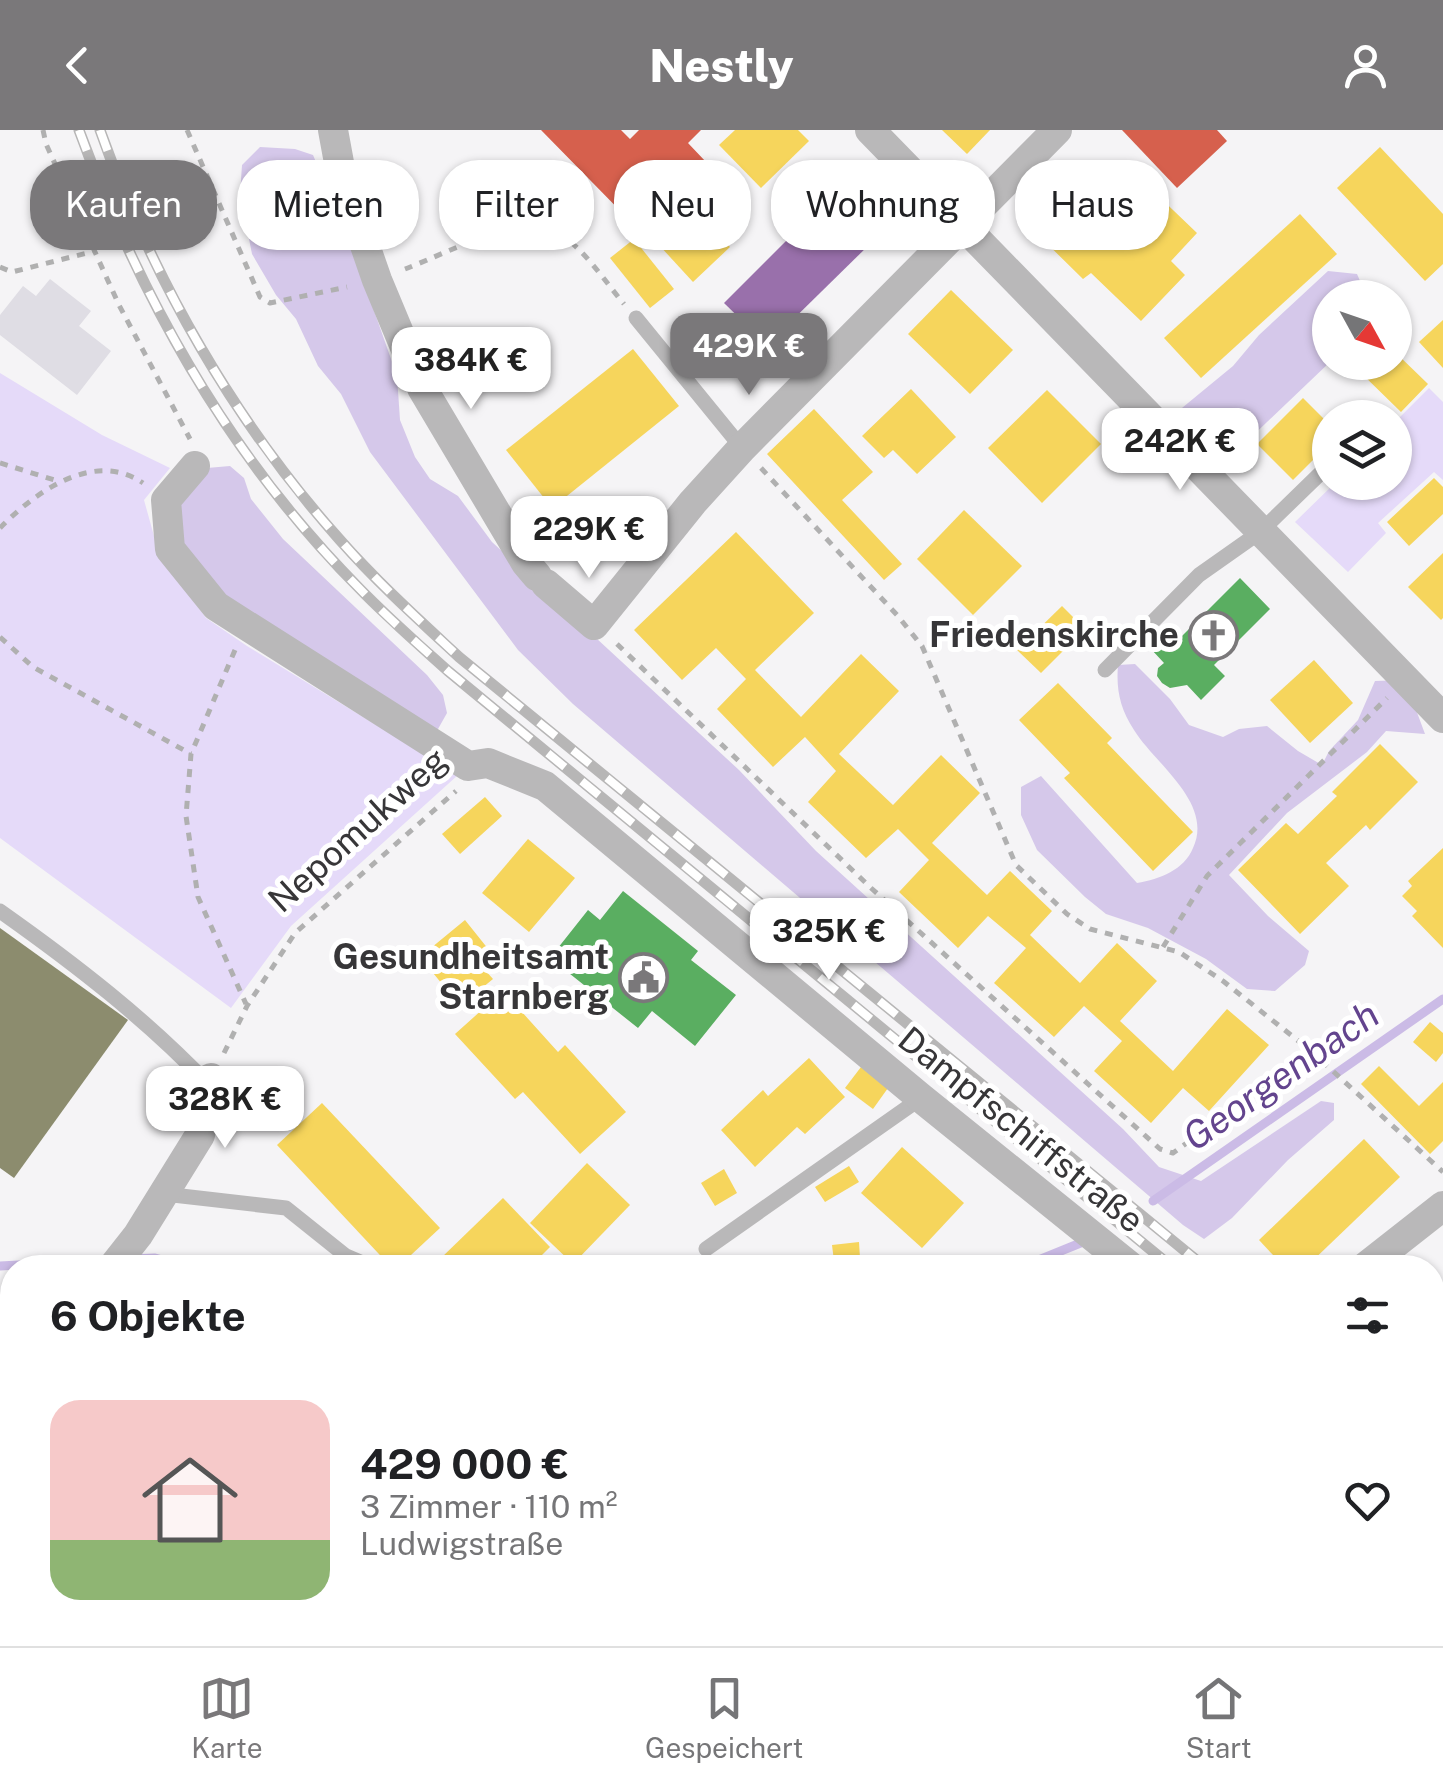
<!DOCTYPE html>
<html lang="de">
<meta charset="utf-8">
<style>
:root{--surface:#fff;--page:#f2f2f2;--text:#202124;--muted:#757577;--line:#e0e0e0;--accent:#7a787a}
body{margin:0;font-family:"Public Sans",sans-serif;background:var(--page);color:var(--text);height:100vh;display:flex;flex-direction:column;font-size:38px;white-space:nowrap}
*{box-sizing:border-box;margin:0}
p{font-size:32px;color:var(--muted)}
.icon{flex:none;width:55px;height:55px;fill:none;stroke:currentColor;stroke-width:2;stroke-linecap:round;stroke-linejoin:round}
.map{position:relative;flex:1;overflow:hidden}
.side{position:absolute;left:0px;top:1125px;width:1445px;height:392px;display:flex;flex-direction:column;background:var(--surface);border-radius:40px 40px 0 0;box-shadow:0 2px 8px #0004}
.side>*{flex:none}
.banner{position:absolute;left:30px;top:30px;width:1385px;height:90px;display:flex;gap:20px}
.needle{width:65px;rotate:130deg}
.fabs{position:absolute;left:1312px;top:150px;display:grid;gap:20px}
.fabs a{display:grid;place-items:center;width:100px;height:100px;border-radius:50%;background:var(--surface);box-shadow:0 2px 8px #0004;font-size:50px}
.price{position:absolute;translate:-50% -85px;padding:0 22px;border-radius:20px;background:#fff;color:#222;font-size:32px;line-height:65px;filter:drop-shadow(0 2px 5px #0008)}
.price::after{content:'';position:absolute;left:50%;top:60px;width:30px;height:22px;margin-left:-15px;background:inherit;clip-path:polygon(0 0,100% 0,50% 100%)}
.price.current{background:var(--accent);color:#fff}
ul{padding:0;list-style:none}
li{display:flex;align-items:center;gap:30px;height:250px;padding:0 50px}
li span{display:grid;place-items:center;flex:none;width:280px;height:200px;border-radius:30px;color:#555}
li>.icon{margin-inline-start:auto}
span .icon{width:120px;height:120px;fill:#fffc;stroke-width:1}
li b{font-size:42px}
h2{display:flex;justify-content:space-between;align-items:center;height:120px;padding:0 50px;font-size:42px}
.chip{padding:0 35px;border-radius:40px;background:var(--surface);box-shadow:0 2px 8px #0004;font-size:35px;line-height:90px}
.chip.current{background:var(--accent);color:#fff}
header{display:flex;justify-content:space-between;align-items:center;height:130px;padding:0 50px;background:var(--accent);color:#fff;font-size:45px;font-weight:800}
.tabs{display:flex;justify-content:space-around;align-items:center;height:140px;border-top:2px solid var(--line);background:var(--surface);font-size:28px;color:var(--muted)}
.tabs a{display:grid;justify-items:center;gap:5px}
.tabs .current{color:var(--accent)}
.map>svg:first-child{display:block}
.green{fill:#e5daf9}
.forest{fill:#d5c8ea}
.homes{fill:#f6d55c}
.shops{fill:#d6604d}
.offices{fill:#9970ab}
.public{fill:#5aae61}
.industry{fill:#8c8c6e}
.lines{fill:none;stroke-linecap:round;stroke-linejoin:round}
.stream{stroke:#cbbbe6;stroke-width:9}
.building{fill:#dfdde4}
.path{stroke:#b0b0b0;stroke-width:5;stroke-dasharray:8 8;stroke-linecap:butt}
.lane{stroke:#b9b8b9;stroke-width:15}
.street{stroke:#b9b8b9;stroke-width:30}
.rail-casing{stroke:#b7b6b6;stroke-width:11}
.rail{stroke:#fff;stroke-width:8;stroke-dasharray:22;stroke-linecap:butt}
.labels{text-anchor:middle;stroke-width:10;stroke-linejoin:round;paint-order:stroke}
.poi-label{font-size:35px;font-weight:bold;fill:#373638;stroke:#fff;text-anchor:end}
.street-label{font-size:35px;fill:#373638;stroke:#fff}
.water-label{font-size:38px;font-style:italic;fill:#63448e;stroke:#fff}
</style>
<header><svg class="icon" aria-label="back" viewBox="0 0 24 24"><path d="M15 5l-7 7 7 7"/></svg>Nestly<svg class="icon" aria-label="person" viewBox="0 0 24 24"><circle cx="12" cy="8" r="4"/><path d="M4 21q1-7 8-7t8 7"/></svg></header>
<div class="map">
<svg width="1443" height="1516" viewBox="0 0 1443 1516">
<rect width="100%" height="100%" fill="#f5f4f6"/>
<!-- green -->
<g class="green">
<polygon points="0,243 102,305 170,338 144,370 159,424 206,488 247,516 458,645 291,796 231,878 0,708"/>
<polygon points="1429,258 1443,272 1443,350 1434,342 1378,393 1386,403 1348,442 1295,392 1335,353 1395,352 1395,292"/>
</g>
<!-- forest -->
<g class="forest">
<polygon points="260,17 295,19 313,25 351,115 397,246 400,290 415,327 430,349 458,366 492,412 739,640 816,721 1123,999 1159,1037 1201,1051 1321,971 1334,973 1334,990 1288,1030 1232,1088 1204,1109 1183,1095 573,574 518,520 370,322 341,264 318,236 296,189 276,165 252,124 240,64 242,35"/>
<path d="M 1328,141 L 1357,144 L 1367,167 L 1330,168 L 1330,232 L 1221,336 C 1192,331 1183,313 1171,287 L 1233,236 L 1259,205 Z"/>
<polygon points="230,336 244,348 251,369 283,409 427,545 443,565 447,583 438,599 424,599 229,475 180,410 181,363 207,338"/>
<path d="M 1135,534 L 1170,569 L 1189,595 L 1223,607 L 1239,599 L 1267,596 L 1298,621 L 1322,635 L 1329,621 L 1358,590 L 1375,551 L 1405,550 L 1425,604 L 1386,601 L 1367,622 L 1287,683 L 1229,745 L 1268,786 L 1309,821 L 1305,835 L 1275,861 L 1247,859 L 1206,829 L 1148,798 L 1106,784 L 1085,767 L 1037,720 L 1021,685 L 1021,657 L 1041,646 L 1137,753 C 1160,749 1184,740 1193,718 C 1214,673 1155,634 1134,600 C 1120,578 1116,560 1118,535 Z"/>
</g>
<!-- homes -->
<g class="homes">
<polygon points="735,0 798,0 809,11 761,58 719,15"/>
<polygon points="942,0 990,0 967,24"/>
<polygon points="1380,17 1443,84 1443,134 1425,151 1337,58"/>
<polygon points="1064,51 1123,109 1137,95 1126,83 1150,58 1197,103 1171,131 1185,145 1141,191 1091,143 1083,149 1024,91"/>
<polygon points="684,67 730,117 693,152 647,102"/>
<polygon points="1300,84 1337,124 1201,248 1164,208"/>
<polygon points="634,109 674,159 650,178 610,128"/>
<polygon points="951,160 1013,220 970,264 908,204"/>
<polygon points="1443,190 1443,238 1419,212"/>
<polygon points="633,219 679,276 552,378 506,320"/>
<polygon points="1395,222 1428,254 1401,282 1359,241 1367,232 1395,232"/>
<polygon points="911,259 956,307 917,344 893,320 884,328 862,306"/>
<polygon points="1047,260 1101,314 1042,373 988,318"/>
<polygon points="1303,268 1330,295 1330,313 1293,350 1257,314"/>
<polygon points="814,279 873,342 842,370 902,434 884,450 767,324"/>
<polygon points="1434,348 1443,357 1443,384 1409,416 1387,392"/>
<polygon points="964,380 1022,436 973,485 917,429"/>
<polygon points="736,402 814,483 755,540 801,587 861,524 899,561 839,624 893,675 941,625 980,663 932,713 987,765 1010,741 1052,781 1030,805 1080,853 1117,813 1157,851 1120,891 1173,941 1227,879 1269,915 1209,981 1183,958 1151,993 1094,941 1122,911 1084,876 1054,907 994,853 1026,818 988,786 958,818 899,762 929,730 898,699 866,728 808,672 836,641 805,607 773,637 717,579 746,549 716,518 682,550 634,500"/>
<polygon points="1443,423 1443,488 1441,490 1408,457"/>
<polygon points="1062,476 1085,499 1041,543 1017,520"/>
<polygon points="1314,530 1353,573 1310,613 1270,570"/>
<polygon points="1058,553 1112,608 1107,613 1193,702 1153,741 1064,648 1070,643 1019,590"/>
<polygon points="1380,614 1418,652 1370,700 1366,695 1326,733 1349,756 1300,804 1238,740 1286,693 1298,704 1337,666 1332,662"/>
<polygon points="485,667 502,686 460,724 442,704"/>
<polygon points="528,709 575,748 529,802 482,763"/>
<polygon points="1443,718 1443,818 1412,786 1417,781 1402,766 1412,756 1408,751"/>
<polygon points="465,790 497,830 485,840 493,849 460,876 420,827"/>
<polygon points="503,861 558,922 565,915 626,982 580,1024 523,962 515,969 455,904"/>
<polygon points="1430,892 1443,903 1443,923 1436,932 1413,912"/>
<polygon points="809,928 845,967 805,1004 797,997 755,1037 721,1000 763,960 768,966"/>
<polygon points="1379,936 1419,976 1443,952 1443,1011 1430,1024 1361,954"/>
<polygon points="861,937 888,958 873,979 845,958"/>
<polygon points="322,973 440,1098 397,1138 392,1138 277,1015"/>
<polygon points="1364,1009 1400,1047 1305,1138 1285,1138 1259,1110"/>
<polygon points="902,1017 964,1073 922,1118 861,1063"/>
<polygon points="587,1033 630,1075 573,1134 530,1093"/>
<polygon points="849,1036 859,1052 825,1072 815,1057"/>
<polygon points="724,1039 737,1063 715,1076 701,1053"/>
<polygon points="503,1068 550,1117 529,1138 450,1138 441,1128"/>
<polygon points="859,1112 860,1128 834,1131 832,1115"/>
<polygon points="188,1505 256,1505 270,1516 202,1516"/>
<polygon points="457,1505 506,1505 497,1516 470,1516"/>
<polygon points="750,1505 805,1505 796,1516 751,1516 745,1511"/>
<polygon points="864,1505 901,1505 891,1516 877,1516"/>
<polygon points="1160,1505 1242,1505 1251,1516 1169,1516"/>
</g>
<!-- shops -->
<g class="shops">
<polygon points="541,0 621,0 630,9 639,0 701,0 688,13 706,32 638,99"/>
<polygon points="1122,0 1217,0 1227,11 1177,58"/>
</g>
<!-- offices -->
<polygon class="offices" points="830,67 873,111 767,215 724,173"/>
<!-- public -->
<g class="public">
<polygon points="1240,448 1270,479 1214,535 1225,546 1201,570 1187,555 1170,558 1162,553 1157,546 1158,538 1164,533 1151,519 1169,501 1178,510"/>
<polygon points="623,761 698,821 691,830 736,865 695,916 652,881 638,898 550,828 588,780 600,790"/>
</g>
<!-- industry -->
<g class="industry">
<polygon points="0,798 128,890 14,1048 0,1038"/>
<polygon points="1432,1205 1443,1214 1443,1265 1432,1256"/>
<polygon points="1432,1379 1443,1388 1443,1430 1432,1421"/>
</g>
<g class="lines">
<!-- stream -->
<g class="stream">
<polyline points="1153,1071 1443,869"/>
<polyline points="130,1129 155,1128 191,1138"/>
<polyline points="0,1136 109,1130"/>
<polyline points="1019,1138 1083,1112"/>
</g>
</g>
<!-- building -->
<polygon class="building" points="50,149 91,181 79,196 111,221 77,265 0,205 0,185 23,156 36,166"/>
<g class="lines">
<!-- path -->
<g class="path">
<polyline points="43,0 46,14 119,175 190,309"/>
<polyline points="187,0 260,167 270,173 347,157"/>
<polyline points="0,137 12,142 95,121"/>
<path d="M 405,139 C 451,122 530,75 573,114 C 593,132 608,155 624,174"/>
<polyline points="0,333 61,352"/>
<polyline points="761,338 897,485 922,516 1016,735 1067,784 1090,799 1179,822 1223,851 1311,921 1443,1042"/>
<path d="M 0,398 C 34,363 94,319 143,353"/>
<polyline points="0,507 33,537 191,624"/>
<polyline points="617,514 871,758 1160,1019 1173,1023 1311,921"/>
<polyline points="235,520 191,624 186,686 198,767 246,874"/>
<polyline points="1163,817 1207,746 1387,568"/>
<polyline points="224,923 247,876 295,803 456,661"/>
</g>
<!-- lane -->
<g class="lane">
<polyline points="636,188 742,318"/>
<polyline points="1105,540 1199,445 1260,402 1330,334"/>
<path d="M 0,781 C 75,834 146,889 210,956"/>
<polyline points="164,1064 286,1078 346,1126 374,1138"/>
<polyline points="706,1119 921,968"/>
<polyline points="1432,1181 1443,1190"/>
<polyline points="1432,1443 1443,1451"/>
<polyline points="1426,1516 1443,1505"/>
</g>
<!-- street -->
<g class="street">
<polyline points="333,0 342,49 377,150 422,258 526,433 537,446"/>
<polyline points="870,0 1443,588"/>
<polyline points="195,336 166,370 170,419 216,476 468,636 488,633 545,656 921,968 1132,1138"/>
<polyline points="546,454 594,495 693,372 742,318 1057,0"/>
<polyline points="112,1138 138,1105 200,1005 211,948"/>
<polyline points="1364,1138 1443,1076"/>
<polyline points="0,1268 12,1254"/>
<polyline points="0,1459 12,1474"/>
<polyline points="39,1505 48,1516"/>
<polyline points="1113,1505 1122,1516"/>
<polyline points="972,1516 982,1505"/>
</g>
<defs>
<g id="rail">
<path d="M 79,0 C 141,169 231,329 359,458 C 387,487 418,514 448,541 L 1173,1138"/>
<path d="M 100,0 C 153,150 234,291 340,410 C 377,452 418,489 459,527 L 1206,1138"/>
<polyline points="1432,1323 1443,1331"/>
<polyline points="1432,1348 1443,1357"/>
</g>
</defs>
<!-- rail casing -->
<use href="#rail" class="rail-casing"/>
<!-- rail -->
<use href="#rail" class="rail"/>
</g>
<!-- icons -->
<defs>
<symbol id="church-ring" viewBox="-11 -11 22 22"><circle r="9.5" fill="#fff" stroke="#7a787a" stroke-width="1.5"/><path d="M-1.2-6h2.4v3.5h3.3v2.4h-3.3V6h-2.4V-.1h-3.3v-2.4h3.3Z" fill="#7a787a"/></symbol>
<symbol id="civic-ring" viewBox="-11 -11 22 22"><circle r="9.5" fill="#fff" stroke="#7a787a" stroke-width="1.5"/><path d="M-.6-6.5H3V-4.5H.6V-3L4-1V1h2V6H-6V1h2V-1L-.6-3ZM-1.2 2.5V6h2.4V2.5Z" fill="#7a787a"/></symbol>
</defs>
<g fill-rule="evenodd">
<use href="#church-ring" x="1186" y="478" width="55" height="55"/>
<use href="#civic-ring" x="616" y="820" width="55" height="55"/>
</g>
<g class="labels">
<!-- poi labels -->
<g class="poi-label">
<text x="1179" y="517">Friedenskirche</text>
<text x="609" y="839">Gesundheitsamt<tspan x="609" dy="40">Starnberg</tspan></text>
</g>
<!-- street labels -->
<g class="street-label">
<text transform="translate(358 700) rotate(-42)" y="12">Nepomukweg</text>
<text transform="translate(1021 1000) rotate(39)" y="12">Dampfschiffstraße</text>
</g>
<!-- water labels -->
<g class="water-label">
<text transform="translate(1281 946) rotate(-35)" y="13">Georgenbach</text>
</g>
</g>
</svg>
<div class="fabs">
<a><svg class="needle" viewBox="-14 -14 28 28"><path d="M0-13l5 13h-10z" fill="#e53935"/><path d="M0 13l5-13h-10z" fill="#757577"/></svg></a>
<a><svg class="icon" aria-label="layers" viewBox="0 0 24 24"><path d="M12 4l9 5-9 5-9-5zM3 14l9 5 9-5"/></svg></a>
</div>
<b class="price current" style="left:749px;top:268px">429K €</b>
<b class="price" style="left:471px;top:282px">384K €</b>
<b class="price" style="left:1180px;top:363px">242K €</b>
<b class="price" style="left:589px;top:451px">229K €</b>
<b class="price" style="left:829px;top:853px">325K €</b>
<b class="price" style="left:225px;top:1021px">328K €</b>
<div class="banner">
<a class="chip current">Kaufen</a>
<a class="chip">Mieten</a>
<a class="chip">Filter</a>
<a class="chip">Neu</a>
<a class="chip">Wohnung</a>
<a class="chip">Haus</a>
</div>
<section class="side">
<h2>6 Objekte<svg class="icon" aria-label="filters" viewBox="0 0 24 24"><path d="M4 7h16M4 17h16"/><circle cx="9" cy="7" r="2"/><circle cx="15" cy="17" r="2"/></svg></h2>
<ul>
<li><span style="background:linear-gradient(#f6c9c9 70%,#8fb573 0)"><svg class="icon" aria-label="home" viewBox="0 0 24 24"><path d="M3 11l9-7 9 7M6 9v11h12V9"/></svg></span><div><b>429 000 €</b><p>3 Zimmer · 110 m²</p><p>Ludwigstraße</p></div><svg class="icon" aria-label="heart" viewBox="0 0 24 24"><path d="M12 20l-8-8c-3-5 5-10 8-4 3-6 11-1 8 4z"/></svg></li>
</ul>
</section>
</div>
<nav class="tabs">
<a class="current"><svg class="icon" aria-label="map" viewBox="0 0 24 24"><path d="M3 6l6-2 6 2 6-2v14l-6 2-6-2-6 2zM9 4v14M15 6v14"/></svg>Karte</a>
<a><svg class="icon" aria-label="saved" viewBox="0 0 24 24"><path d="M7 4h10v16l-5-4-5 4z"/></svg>Gespeichert</a>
<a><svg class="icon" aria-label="home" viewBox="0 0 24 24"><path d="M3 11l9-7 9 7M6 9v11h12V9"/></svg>Start</a>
</nav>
